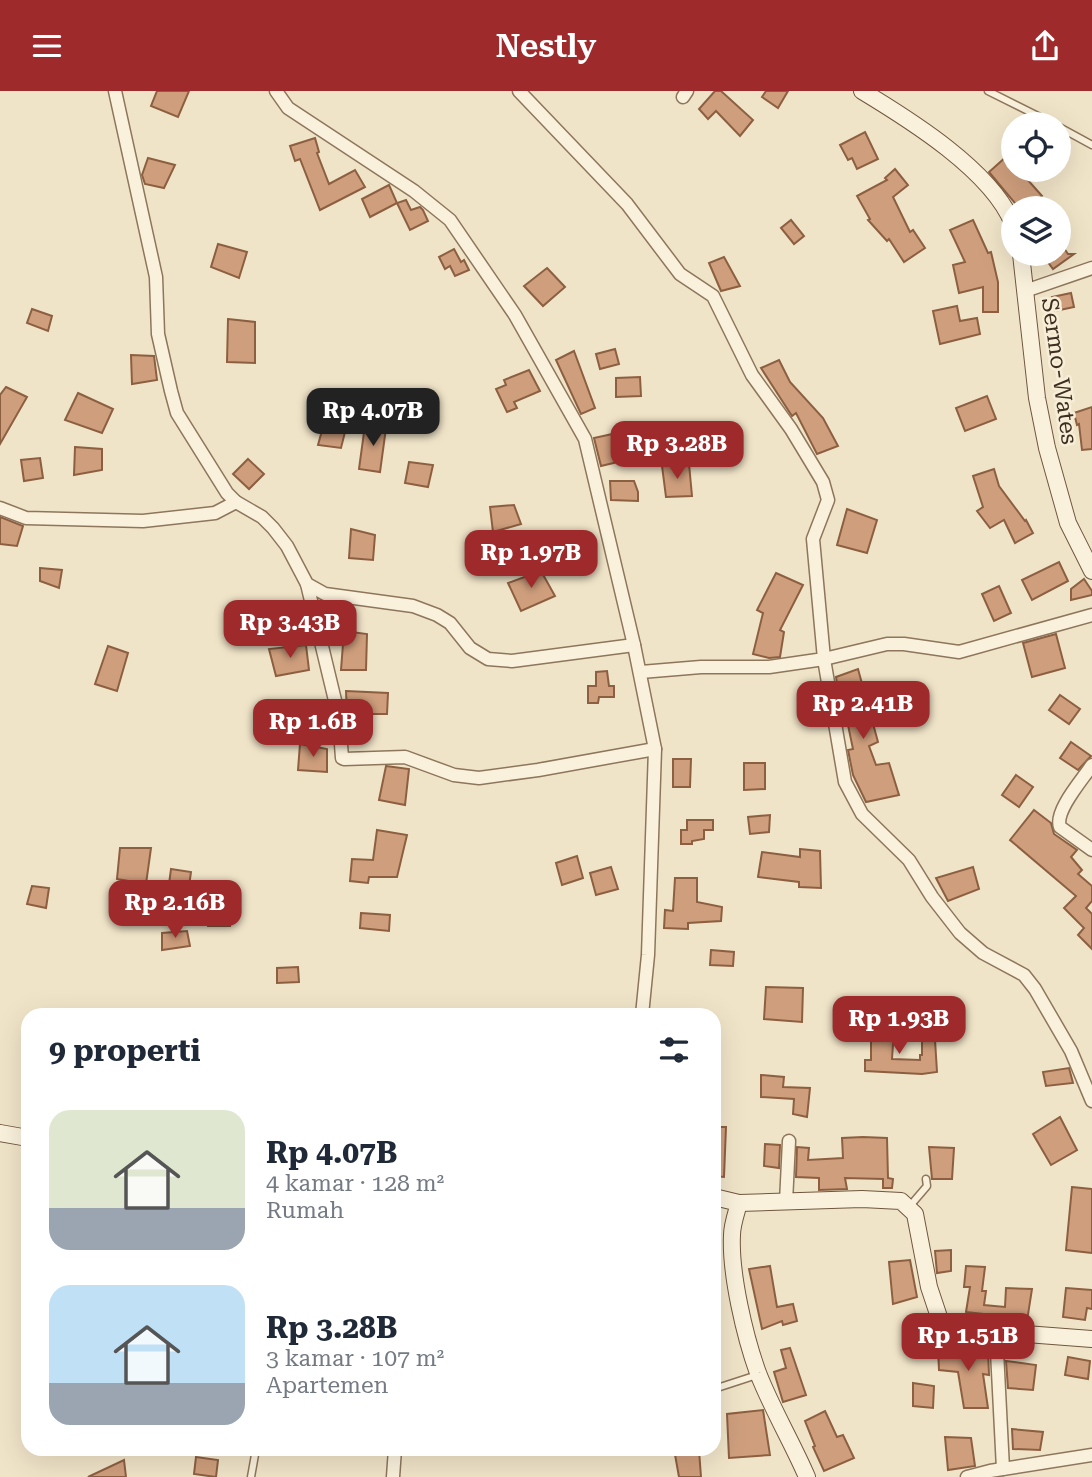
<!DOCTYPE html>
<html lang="id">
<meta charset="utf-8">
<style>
:root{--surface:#fff;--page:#f6f6f7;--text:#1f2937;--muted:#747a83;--accent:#9e2a2b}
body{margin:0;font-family:"Roboto Serif",serif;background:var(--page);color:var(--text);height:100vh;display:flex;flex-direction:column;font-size:26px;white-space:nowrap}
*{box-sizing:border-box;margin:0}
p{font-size:23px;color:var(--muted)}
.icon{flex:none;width:38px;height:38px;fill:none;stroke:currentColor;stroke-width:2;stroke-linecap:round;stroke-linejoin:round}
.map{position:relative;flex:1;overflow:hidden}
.sheet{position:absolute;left:21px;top:917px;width:700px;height:448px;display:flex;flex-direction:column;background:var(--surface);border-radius:21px;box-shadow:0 7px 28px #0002}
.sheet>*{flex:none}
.buttons{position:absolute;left:1001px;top:21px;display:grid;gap:14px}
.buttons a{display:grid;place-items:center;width:70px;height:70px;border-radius:50%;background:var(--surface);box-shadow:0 7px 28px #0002;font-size:35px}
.price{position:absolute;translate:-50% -60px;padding:0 16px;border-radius:14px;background:var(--accent);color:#fff;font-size:23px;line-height:46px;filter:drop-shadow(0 2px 4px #0008)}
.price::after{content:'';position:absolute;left:50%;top:42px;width:21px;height:16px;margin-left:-10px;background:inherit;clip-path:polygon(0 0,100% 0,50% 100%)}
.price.on{background:#222;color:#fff}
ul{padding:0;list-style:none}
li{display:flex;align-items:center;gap:21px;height:175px;padding:0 28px}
li span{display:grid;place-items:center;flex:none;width:196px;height:140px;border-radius:21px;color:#555}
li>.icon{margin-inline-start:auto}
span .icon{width:84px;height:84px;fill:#fffc;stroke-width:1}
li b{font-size:30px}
h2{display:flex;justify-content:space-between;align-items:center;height:84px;padding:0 28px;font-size:30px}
header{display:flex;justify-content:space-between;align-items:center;height:91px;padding:0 28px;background:var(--accent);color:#fff;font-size:32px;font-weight:600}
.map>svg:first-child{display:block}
.building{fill:#cf9f7d;stroke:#8d5f41;stroke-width:2}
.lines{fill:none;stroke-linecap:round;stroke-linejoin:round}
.lane-casing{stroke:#8d765c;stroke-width:9}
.street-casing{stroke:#8d765c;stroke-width:15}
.secondary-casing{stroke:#6f573f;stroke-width:18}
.lane{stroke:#faf1dc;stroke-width:6}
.street{stroke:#faf1dc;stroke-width:12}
.secondary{stroke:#faf1dc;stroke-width:16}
.labels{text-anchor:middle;stroke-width:5;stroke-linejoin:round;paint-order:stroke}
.street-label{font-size:23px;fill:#3d2e20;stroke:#f7eed8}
</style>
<header><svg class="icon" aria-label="menu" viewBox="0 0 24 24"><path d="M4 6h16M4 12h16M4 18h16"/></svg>Nestly<svg class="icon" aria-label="share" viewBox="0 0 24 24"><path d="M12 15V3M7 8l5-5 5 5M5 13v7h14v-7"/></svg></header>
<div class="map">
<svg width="1092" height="1386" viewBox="0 0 1092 1386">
<rect width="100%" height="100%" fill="#f0e4c8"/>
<!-- building -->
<g class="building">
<polygon points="157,0 189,0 178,26 151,15"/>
<polygon points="715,0 721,0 753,29 740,45 716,20 708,28 699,18"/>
<polygon points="766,0 788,0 778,17 762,6"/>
<polygon points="865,41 878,68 857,78 852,67 848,69 840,54"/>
<polygon points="315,47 319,61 317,62 329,93 355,79 365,96 320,119 300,68 295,70 290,55"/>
<polygon points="1007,65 1013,72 1013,79 1019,79 1042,105 1027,117 1019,117 989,81"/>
<polygon points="148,67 175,74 164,97 145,93 142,84"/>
<polygon points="895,78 908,94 893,106 910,141 913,139 925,157 904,171 889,148 887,150 868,129 870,128 857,105 887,89 885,87"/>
<polygon points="389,94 397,112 370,126 362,108"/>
<polygon points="406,109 411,119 420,116 423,119 428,130 410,139 397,112"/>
<polygon points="791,129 804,145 794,153 781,137"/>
<polygon points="973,129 988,162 991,161 998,191 998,221 983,221 983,196 959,202 953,174 965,171 950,139"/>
<polygon points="1059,150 1068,163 1074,163 1053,178 1042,163 1059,163"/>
<polygon points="218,153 247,161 239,187 211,176"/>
<polygon points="454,158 461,171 464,169 469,179 455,185 450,175 445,178 439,166"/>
<polygon points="724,166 740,195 721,200 709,172"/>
<polygon points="547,177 565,196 543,215 524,195"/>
<polygon points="1071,202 1074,216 1055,220 1052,206"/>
<polygon points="957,215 960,230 977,227 980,243 940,253 933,220"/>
<polygon points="32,218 52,225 48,240 27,232"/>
<polygon points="228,228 255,231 255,272 227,271"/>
<polygon points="615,258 619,273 600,278 596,263"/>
<polygon points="574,260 595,317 581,323 556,269"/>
<polygon points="131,264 154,265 157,289 132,293"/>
<polygon points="779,269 790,291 823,327 838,355 817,363 796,322 792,325 761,277"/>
<polygon points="529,279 540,300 514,311 517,317 507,321 496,298 506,294 504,289"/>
<polygon points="640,286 641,305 616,306 616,287"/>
<polygon points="6,296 27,306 0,353 0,304"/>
<polygon points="78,302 113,318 102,342 65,329"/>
<polygon points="987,305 996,328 965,340 956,317"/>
<polygon points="1092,316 1092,358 1082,359 1079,333 1077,334 1074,322"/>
<polygon points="325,329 347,333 341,357 318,354"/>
<polygon points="365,334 386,337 380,381 359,378"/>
<polygon points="617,342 626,369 601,375 594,347"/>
<polygon points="75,356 102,358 102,379 74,384"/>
<polygon points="40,367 43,387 24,390 21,369"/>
<polygon points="248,368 264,383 249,398 233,383"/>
<polygon points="409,371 433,374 428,396 405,392"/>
<polygon points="689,373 692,405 666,406 662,375"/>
<polygon points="994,378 999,395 1025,430 1026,429 1033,442 1015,452 1004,429 990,437 977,420 983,416 973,385"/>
<polygon points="610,390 634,390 638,401 638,410 611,409"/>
<polygon points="514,414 521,433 493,441 490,416"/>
<polygon points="847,418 877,429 867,462 837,454"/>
<polygon points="0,426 23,435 17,455 0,453"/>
<polygon points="351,438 375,444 373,469 349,467"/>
<polygon points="1059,471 1068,490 1032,509 1022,489"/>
<polygon points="40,477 62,479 59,497 40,490"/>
<polygon points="541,480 555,505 521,520 508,492"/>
<polygon points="776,482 803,494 780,539 784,541 780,566 769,567 753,563 763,522 757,519"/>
<polygon points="1084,488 1092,500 1092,504 1071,509 1071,498"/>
<polygon points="999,495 1011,522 994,530 982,503"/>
<polygon points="349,520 349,535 326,535 325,521"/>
<polygon points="344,540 367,543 366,579 341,579"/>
<polygon points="1056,543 1065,577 1032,586 1023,552"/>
<polygon points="306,554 309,579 276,585 269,558"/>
<polygon points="108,555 128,562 117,600 95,593"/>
<polygon points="858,578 878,651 869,655 876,674 889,672 899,704 866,711 853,684 848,659 853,658 848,634 844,635 836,586"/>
<polygon points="607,580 609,595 614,595 614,606 599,606 598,612 588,612 588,595 596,595 596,581"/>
<polygon points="346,600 388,602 387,623 347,623"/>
<polygon points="1060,604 1080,618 1069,633 1049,619"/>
<polygon points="1071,651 1091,665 1078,679 1060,667"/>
<polygon points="300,653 327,658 327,681 298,679"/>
<polygon points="673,668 691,668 690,696 673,696"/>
<polygon points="744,672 765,672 765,698 744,699"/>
<polygon points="386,675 409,678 405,714 379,709"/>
<polygon points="1016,684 1033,696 1019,716 1002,704"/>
<polygon points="1034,719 1051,732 1054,743 1077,759 1071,766 1082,779 1078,783 1092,795 1092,810 1086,817 1092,823 1092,858 1078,844 1084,837 1064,817 1076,805 1010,749"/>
<polygon points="770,724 769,741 750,743 748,726"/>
<polygon points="687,729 713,729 713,739 704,739 704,748 692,750 692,753 681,753 681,739 687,739"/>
<polygon points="377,739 407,744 397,786 369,786 368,792 350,790 352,768 373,769"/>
<polygon points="120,757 151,757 146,793 117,788"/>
<polygon points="800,758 820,760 821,797 799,796 799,791 758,786 762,761 800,766"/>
<polygon points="577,765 583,787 562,794 556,772"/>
<polygon points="611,776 618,798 596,804 590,782"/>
<polygon points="973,776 979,798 948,810 936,787"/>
<polygon points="171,778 191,781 189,795 169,793"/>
<polygon points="675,787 697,787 697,811 722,816 721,830 688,832 688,838 664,837 665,819 673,820"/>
<polygon points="32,795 49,797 46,817 27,813"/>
<polygon points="230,822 230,835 208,835 208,823"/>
<polygon points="361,822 390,824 389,840 360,837"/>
<polygon points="187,840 190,855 162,859 162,842"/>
<polygon points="711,859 734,861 733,875 710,874"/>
<polygon points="298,876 299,891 277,892 277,877"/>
<polygon points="766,896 803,897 802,931 764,928"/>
<polygon points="871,939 894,939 892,968 920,969 920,964 922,964 922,949 935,949 937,981 922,983 865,980 865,969 871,969"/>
<polygon points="1069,977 1073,992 1046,995 1043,981"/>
<polygon points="761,984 784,986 783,996 810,997 807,1026 793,1023 794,1008 761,1006"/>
<polygon points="1060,1026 1077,1059 1051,1074 1033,1043"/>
<polygon points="714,1036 726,1036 724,1086 714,1085"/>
<polygon points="863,1046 887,1047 888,1087 893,1088 892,1097 883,1097 883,1088 845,1087 847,1098 819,1099 819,1087 796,1086 797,1056 809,1057 808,1069 843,1067 842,1047"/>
<polygon points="765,1053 780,1054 779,1077 764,1075"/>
<polygon points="929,1056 954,1057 952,1088 932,1088"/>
<polygon points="1072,1096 1092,1098 1092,1162 1066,1159"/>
<polygon points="951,1159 951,1180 937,1182 935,1160"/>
<polygon points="910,1169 917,1206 893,1213 889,1171"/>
<polygon points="770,1175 777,1216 793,1213 797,1230 783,1234 782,1230 762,1238 749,1178"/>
<polygon points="966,1175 985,1176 982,1200 986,1200 984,1214 1005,1216 1006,1197 1032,1198 1027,1230 995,1227 995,1230 983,1229 983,1223 966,1221 970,1196 964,1196"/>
<polygon points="1066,1197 1092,1199 1092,1218 1087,1217 1085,1229 1063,1226"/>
<polygon points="938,1256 988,1259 989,1284 983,1283 988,1317 964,1317 958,1281 939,1279"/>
<polygon points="790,1257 806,1304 783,1311 774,1281 786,1277 781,1259"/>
<polygon points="1068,1266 1090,1270 1088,1288 1065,1284"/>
<polygon points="1006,1270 1036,1274 1033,1299 1008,1297"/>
<polygon points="913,1292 934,1295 933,1317 913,1315"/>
<polygon points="763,1319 770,1364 729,1367 727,1323"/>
<polygon points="825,1320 837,1346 843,1344 854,1367 824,1380 813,1356 815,1355 805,1330"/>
<polygon points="1012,1338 1043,1341 1040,1359 1013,1358"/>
<polygon points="945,1346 971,1347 975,1375 948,1379"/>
<polygon points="674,1358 699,1359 701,1386 679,1386"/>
<polygon points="196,1366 218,1369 216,1386 194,1383"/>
<polygon points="124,1369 126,1386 88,1386"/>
</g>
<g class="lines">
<defs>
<g id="lane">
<polyline points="988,0 1054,33"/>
<polyline points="1059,36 1092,54"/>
<polyline points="909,1116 927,1095 926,1088"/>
<polyline points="714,1298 757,1284"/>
<polyline points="251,1386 256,1358"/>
</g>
<g id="street">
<polyline points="115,0 156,186 158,243 171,300 177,322 227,402 236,411 262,426 273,437 287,455 307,493 325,503 413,515 437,524 450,532 470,557 488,568 512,570 634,554 655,658 648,864 642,924"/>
<polyline points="276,0 288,17 414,100 450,129 515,224 585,348 634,554"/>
<polyline points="519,0 627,113 680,183 713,205 752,284 791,338 823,391 828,409 813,448 824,568 769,576 701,576 641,581"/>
<polyline points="683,6 687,0"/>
<polyline points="1025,200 1092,177"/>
<polyline points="0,417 26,427 143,430 215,422 236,411"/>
<polyline points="307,493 339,626 342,667 344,668 405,666 454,684 479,687 538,679 655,658"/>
<polyline points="1092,524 959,561 904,553 887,553 824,568 845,691 862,723 909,769 932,806 960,842 983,862 1024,884 1035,898 1071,960 1092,1010"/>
<path d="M 1092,674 C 1083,688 1054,720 1060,736 L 1092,759"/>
<polyline points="786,1111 789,1050"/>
<polyline points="996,1241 1003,1378"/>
<polyline points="393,1386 395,1358"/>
<polyline points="967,1386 990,1380 1092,1364"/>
</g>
<g id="secondary">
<path d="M 862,0 C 910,29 992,80 1013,133"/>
<polyline points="1021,163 1037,307 1047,357 1068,432 1092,480"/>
<polyline points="0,1042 28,1047"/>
<polyline points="714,1106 739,1112 862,1108 901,1110 915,1123 929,1196 940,1229 961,1238 1092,1248"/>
<path d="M 739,1112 C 736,1123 732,1134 732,1144 C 730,1183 745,1246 758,1282 C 772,1318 792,1351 807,1386"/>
</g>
</defs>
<!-- lane casing -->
<use href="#lane" class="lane-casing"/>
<!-- street casing -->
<use href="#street" class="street-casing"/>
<!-- secondary casing -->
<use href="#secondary" class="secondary-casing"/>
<!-- lane -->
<use href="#lane" class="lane"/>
<!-- street -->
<use href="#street" class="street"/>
<!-- secondary -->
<use href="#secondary" class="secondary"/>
</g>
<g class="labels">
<!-- street labels -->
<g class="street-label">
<text transform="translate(1060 280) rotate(82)" y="8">Sermo-Wates</text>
</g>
</g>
</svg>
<div class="buttons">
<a><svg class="icon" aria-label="locate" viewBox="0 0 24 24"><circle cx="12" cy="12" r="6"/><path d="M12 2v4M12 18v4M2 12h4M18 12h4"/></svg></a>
<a><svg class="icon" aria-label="layers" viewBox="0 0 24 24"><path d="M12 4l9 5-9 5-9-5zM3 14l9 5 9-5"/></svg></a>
</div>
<b class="price on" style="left:373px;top:357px">Rp 4.07B</b>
<b class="price" style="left:677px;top:390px">Rp 3.28B</b>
<b class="price" style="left:531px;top:499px">Rp 1.97B</b>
<b class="price" style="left:290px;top:569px">Rp 3.43B</b>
<b class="price" style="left:863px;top:650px">Rp 2.41B</b>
<b class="price" style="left:313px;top:668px">Rp 1.6B</b>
<b class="price" style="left:175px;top:849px">Rp 2.16B</b>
<b class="price" style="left:899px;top:965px">Rp 1.93B</b>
<b class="price" style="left:968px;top:1282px">Rp 1.51B</b>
<section class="sheet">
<h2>9 properti<svg class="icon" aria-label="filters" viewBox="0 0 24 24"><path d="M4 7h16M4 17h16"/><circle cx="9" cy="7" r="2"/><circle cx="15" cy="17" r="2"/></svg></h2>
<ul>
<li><span style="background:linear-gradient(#dfe7d0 70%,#9aa5b1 0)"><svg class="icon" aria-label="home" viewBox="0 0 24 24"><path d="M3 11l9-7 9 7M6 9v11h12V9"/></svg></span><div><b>Rp 4.07B</b><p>4 kamar · 128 m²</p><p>Rumah</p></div></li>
<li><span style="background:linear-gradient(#bfe0f5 70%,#9aa5b1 0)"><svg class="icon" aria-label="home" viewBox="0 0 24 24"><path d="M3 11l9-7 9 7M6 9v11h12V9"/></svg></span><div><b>Rp 3.28B</b><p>3 kamar · 107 m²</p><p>Apartemen</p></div></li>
</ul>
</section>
</div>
